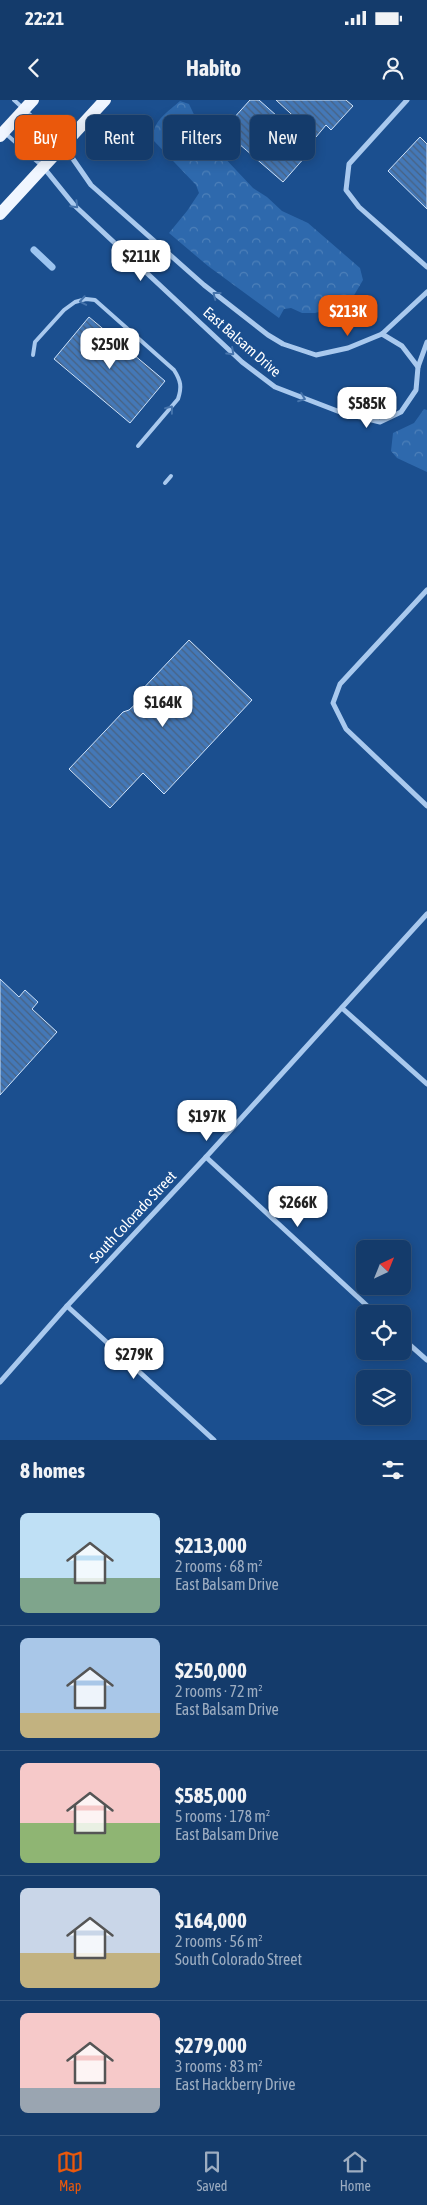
<!DOCTYPE html>
<meta charset="utf-8">
<style>
:root{--surface:#143b6b;--page:#214673;--text:#f1f3f6;--muted:#9dadc1;--line:#33557e;--accent:#ea580c}
body{margin:0;font-family:"Asap Condensed",sans-serif;background:var(--page);color:var(--text);height:100vh;display:flex;flex-direction:column;font-size:19px;white-space:nowrap}
*{box-sizing:border-box;margin:0}
p{font-size:16px;color:var(--muted)}
.icon{flex:none;width:28px;height:28px;fill:none;stroke:currentColor;stroke-width:2;stroke-linecap:round;stroke-linejoin:round}
.map{position:relative;height:1340px;overflow:hidden}
.panel{display:flex;flex-direction:column;background:var(--surface);flex:1}
.panel>*{flex:none}
.guide{position:absolute;left:15px;top:15px;width:398px;height:45px;display:flex;gap:10px}
.needle{width:32px;rotate:43deg}
.controls{position:absolute;left:356px;top:1140px;display:grid;gap:10px}
.controls a{display:grid;place-items:center;width:55px;height:55px;border-radius:8px;background:var(--surface);box-shadow:0 2px 12px #0003,0 0 0 1px var(--line);font-size:25px}
.price{position:absolute;translate:-50% -42px;padding:0 11px;border-radius:10px;background:#fff;color:#222;font-size:16px;line-height:32px;filter:drop-shadow(0 1px 2px #0008)}
.price::after{content:'';position:absolute;left:50%;top:30px;width:15px;height:11px;margin-left:-8px;background:inherit;clip-path:polygon(0 0,100% 0,50% 100%)}
.price.current{background:var(--accent);color:#fff}
ul{padding:0;list-style:none}
li{display:flex;align-items:center;gap:15px;height:125px;padding:0 20px}
li+li{border-top:1px solid var(--line)}
li span{display:grid;place-items:center;flex:none;width:140px;height:100px;border-radius:8px;color:#555}
li>.icon{margin-inline-start:auto}
span .icon{width:60px;height:60px;fill:#fffc;stroke-width:1}
li b{font-size:21px}
h2{display:flex;justify-content:space-between;align-items:center;height:60px;padding:0 20px;font-size:21px}
.chip{padding:0 18px;border-radius:8px;background:var(--surface);box-shadow:0 2px 12px #0003,0 0 0 1px var(--line);font-size:18px;line-height:45px}
.chip.current{background:var(--accent);color:#fff}
.status{display:flex;justify-content:space-between;align-items:center;height:35px;padding:0 25px;background:var(--surface);direction:ltr}
.status svg{height:14px;fill:currentColor}
header{display:flex;justify-content:space-between;align-items:center;height:65px;padding:0 20px;background:var(--surface);font-size:22px;font-weight:700}
.menu{display:flex;justify-content:space-around;align-items:center;height:70px;border-top:1px solid var(--line);background:var(--surface);font-size:14px;color:var(--muted)}
.menu a{display:grid;justify-items:center;gap:2px}
.menu .current{color:var(--accent)}
.map>svg:first-child{display:block}
.forest{fill:url(#forest-crowns)}
.lines{fill:none;stroke-linecap:round;stroke-linejoin:round}
.stream{stroke:#9cc4f0;stroke-width:7}
.building{fill:url(#building-back-hatch);stroke:#cfe3fa}
.lane{stroke:#a9c9ee;stroke-width:4}
.street{stroke:#a9c9ee;stroke-width:5}
.primary{stroke:#f0f6ff;stroke-width:12}
.oneway{stroke:#4674ac}
.labels{text-anchor:middle;stroke-width:5;stroke-linejoin:round;paint-order:stroke}
.street-label{font-size:15px;fill:#fff;stroke:#1b4f8f}
</style>
<div class="status"><b>22:21</b><svg viewBox="0 0 49 12"><path d="M0 12V9h3v3zM5 12V6h3v6zM10 12V3h3v9zM15 12V0h3v12zM26 1h20v11H26zM47 4h2v5h-2z"/></svg></div>
<header><svg class="icon" aria-label="back" viewBox="0 0 24 24"><path d="M15 5l-7 7 7 7"/></svg>Habito<svg class="icon" aria-label="person" viewBox="0 0 24 24"><circle cx="12" cy="8" r="4"/><path d="M4 21q1-7 8-7t8 7"/></svg></header>
<div class="map">
<svg width="427" height="1340" viewBox="0 0 427 1340">
<defs>
<pattern id="forest-crowns" width="20" height="18" patternUnits="userSpaceOnUse" patternTransform="scale(1.25)"><rect width="20" height="18" fill="#2e69ad"/><path d="M2 6a3 3 0 1 1 6 0M12 15a3 3 0 1 1 6 0" fill="none" stroke="#4d80b9"/></pattern>
<pattern id="building-back-hatch" width="6" height="6" patternUnits="userSpaceOnUse" patternTransform="scale(1.25)"><rect width="6" height="6" fill="#4478b7"/><path d="M-1 5l2 2M0 0l6 6M5-1l2 2" fill="none" stroke="#486282"/></pattern>
</defs>
<rect width="100%" height="100%" fill="#1b4f8f"/>
<!-- forest -->
<g class="forest">
<path d="M 180,1 L 189,4 L 204,36 L 213,42 L 220,53 L 253,88 L 267,97 L 282,111 L 308,123 L 360,168 L 363,180 L 353,197 L 331,209 L 315,213 L 302,213 L 291,208 L 284,209 L 279,218 L 208,166 L 169,133 L 187,111 L 199,93 L 196,85 L 154,41 C 150,22 168,12 180,1 Z"/>
<polygon points="424,309 427,310 427,372 397,358 391,351 393,333 414,323"/>
</g>
<g class="lines">
<!-- stream -->
<polyline class="stream" points="34,150 52,167"/>
</g>
<!-- building -->
<g class="building">
<polygon points="250,0 259,0 313,48 283,82 223,30"/>
<polygon points="276,0 346,0 353,6 331,30 326,25 316,37"/>
<polygon points="420,37 427,44 427,109 388,71"/>
<polygon points="89,217 165,281 130,323 54,259"/>
<polygon points="189,540 252,600 164,694 143,673 110,708 69,669 123,612 129,610 140,600 136,596"/>
<polygon points="0,879 19,897 25,890 38,902 32,909 57,932 0,995"/>
</g>
<g class="lines">
<!-- lane -->
<g class="lane">
<polyline points="14,0 62,44"/>
<polyline points="5,33 41,65"/>
<path d="M 33,255 L 35,242 L 64,210 L 75,202 L 86,199 L 95,200 L 174,270 C 181,281 182,287 178,299 L 138,346"/>
<polyline points="165,383 171,376"/>
</g>
<!-- street -->
<g class="street">
<polyline points="407,0 349,64 346,90 359,107 427,167"/>
<polyline points="64,46 91,85 204,185 268,235 283,244 316,255 348,248 382,234 427,192"/>
<polyline points="44,68 74,105 242,262 275,287 340,312 380,322 401,312 416,290 418,267 427,242"/>
<polyline points="382,234 402,246 418,267"/>
<polyline points="427,490 340,584 333,603 346,629 427,706"/>
<polyline points="342,908 427,984"/>
<polyline points="206,1057 376,1214"/>
<polyline points="67,1206 214,1340"/>
<polyline points="402,1238 427,1260"/>
<polyline points="0,1282 67,1206 206,1057 427,814"/>
</g>
<!-- primary -->
<g class="primary">
<polyline points="0,36 33,0"/>
<polyline points="0,114 105,0"/>
</g>
</g>
<!-- one-way arrows -->
<defs><path id="oneway-chevron" d="M-2-3.5L2.5 0L-2 3.5" fill="none" stroke-width="1.6" stroke-linecap="round" stroke-linejoin="round" transform="scale(1.25)"/></defs>
<g class="oneway">
<use href="#oneway-chevron" transform="translate(75 105) rotate(46)"/>
<use href="#oneway-chevron" transform="translate(216 195) rotate(-142)"/>
<use href="#oneway-chevron" transform="translate(83 201) rotate(170)"/>
<use href="#oneway-chevron" transform="translate(231 252) rotate(43)"/>
<use href="#oneway-chevron" transform="translate(302 298) rotate(21)"/>
<use href="#oneway-chevron" transform="translate(170 309) rotate(-52)"/>
</g>
<g class="labels">
<!-- street labels -->
<g class="street-label">
<text transform="translate(242 242) rotate(41)" y="5">East Balsam Drive</text>
<text transform="translate(133 1117) rotate(-47)" y="5">South Colorado Street</text>
</g>
</g>
</svg>
<div class="controls">
<a><svg class="needle" viewBox="-14 -14 28 28"><path d="M0-13l5 13h-10z" fill="#e53935"/><path d="M0 13l5-13h-10z" fill="#9dadc1"/></svg></a>
<a><svg class="icon" aria-label="locate" viewBox="0 0 24 24"><circle cx="12" cy="12" r="6"/><path d="M12 2v4M12 18v4M2 12h4M18 12h4"/></svg></a>
<a><svg class="icon" aria-label="layers" viewBox="0 0 24 24"><path d="M12 4l9 5-9 5-9-5zM3 14l9 5 9-5"/></svg></a>
</div>
<b class="price" style="left:141px;top:182px">$211K</b>
<b class="price current" style="left:348px;top:237px">$213K</b>
<b class="price" style="left:110px;top:270px">$250K</b>
<b class="price" style="left:367px;top:329px">$585K</b>
<b class="price" style="left:163px;top:628px">$164K</b>
<b class="price" style="left:207px;top:1042px">$197K</b>
<b class="price" style="left:298px;top:1128px">$266K</b>
<b class="price" style="left:134px;top:1280px">$279K</b>
<div class="guide">
<a class="chip current">Buy</a>
<a class="chip">Rent</a>
<a class="chip">Filters</a>
<a class="chip">New</a>
</div>
</div>
<section class="panel">
<h2>8 homes<svg class="icon" aria-label="filters" viewBox="0 0 24 24"><path d="M4 7h16M4 17h16"/><circle cx="9" cy="7" r="2"/><circle cx="15" cy="17" r="2"/></svg></h2>
<ul>
<li><span style="background:linear-gradient(#bfe0f5 65%,#7fa58c 0)"><svg class="icon" aria-label="home" viewBox="0 0 24 24"><path d="M3 11l9-7 9 7M6 9v11h12V9"/></svg></span><div><b>$213,000</b><p>2 rooms · 68 m²</p><p>East Balsam Drive</p></div></li>
<li><span style="background:linear-gradient(#a9c7e8 75%,#c2b280 0)"><svg class="icon" aria-label="home" viewBox="0 0 24 24"><path d="M3 11l9-7 9 7M6 9v11h12V9"/></svg></span><div><b>$250,000</b><p>2 rooms · 72 m²</p><p>East Balsam Drive</p></div></li>
<li><span style="background:linear-gradient(#f6c9c9 60%,#8fb573 0)"><svg class="icon" aria-label="home" viewBox="0 0 24 24"><path d="M3 11l9-7 9 7M6 9v11h12V9"/></svg></span><div><b>$585,000</b><p>5 rooms · 178 m²</p><p>East Balsam Drive</p></div></li>
<li><span style="background:linear-gradient(#c9d6e8 65%,#c2b280 0)"><svg class="icon" aria-label="home" viewBox="0 0 24 24"><path d="M3 11l9-7 9 7M6 9v11h12V9"/></svg></span><div><b>$164,000</b><p>2 rooms · 56 m²</p><p>South Colorado Street</p></div></li>
<li><span style="background:linear-gradient(#f6c9c9 75%,#9aa5b1 0)"><svg class="icon" aria-label="home" viewBox="0 0 24 24"><path d="M3 11l9-7 9 7M6 9v11h12V9"/></svg></span><div><b>$279,000</b><p>3 rooms · 83 m²</p><p>East Hackberry Drive</p></div></li>
</ul>
</section>
<nav class="menu">
<a class="current"><svg class="icon" aria-label="map" viewBox="0 0 24 24"><path d="M3 6l6-2 6 2 6-2v14l-6 2-6-2-6 2zM9 4v14M15 6v14"/></svg>Map</a>
<a><svg class="icon" aria-label="saved" viewBox="0 0 24 24"><path d="M7 4h10v16l-5-4-5 4z"/></svg>Saved</a>
<a><svg class="icon" aria-label="home" viewBox="0 0 24 24"><path d="M3 11l9-7 9 7M6 9v11h12V9"/></svg>Home</a>
</nav>
